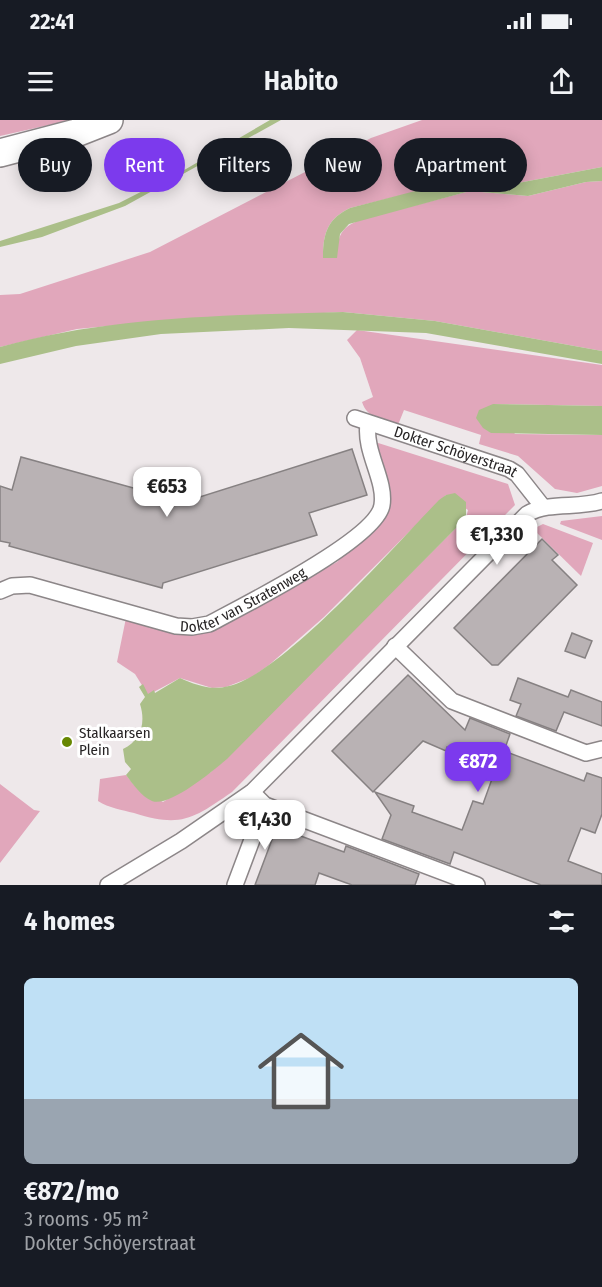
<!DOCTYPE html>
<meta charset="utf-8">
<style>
:root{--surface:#171b24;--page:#242831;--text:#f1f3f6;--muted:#9ea1a6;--line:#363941;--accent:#7c3aed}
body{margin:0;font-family:"Fira Sans Condensed",sans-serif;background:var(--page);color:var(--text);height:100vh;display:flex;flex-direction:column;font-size:22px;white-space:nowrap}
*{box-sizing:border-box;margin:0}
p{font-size:20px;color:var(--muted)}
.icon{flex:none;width:33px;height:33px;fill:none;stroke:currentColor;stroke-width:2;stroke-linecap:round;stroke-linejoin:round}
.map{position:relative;height:765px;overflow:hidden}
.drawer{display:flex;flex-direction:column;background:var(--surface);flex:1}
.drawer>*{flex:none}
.guide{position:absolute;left:18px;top:18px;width:567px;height:54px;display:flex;gap:12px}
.price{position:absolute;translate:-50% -51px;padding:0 14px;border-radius:12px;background:#fff;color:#222;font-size:20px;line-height:39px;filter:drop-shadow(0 2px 3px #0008)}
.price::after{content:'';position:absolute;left:50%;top:36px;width:18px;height:14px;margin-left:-9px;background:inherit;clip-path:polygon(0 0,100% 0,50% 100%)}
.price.selected{background:var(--accent);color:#fff}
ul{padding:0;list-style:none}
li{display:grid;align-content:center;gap:12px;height:318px;padding:0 24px}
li+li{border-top:2px solid var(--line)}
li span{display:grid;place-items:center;height:186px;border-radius:9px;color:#555}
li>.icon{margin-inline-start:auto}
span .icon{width:108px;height:108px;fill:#fffc;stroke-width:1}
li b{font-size:26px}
h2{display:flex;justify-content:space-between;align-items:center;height:72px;padding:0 24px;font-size:26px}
.pill{padding:0 21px;border-radius:27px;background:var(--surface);box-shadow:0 3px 15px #0003;font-size:21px;line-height:54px}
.pill.selected{background:var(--accent);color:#fff}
.status{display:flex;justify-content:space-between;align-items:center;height:42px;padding:0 30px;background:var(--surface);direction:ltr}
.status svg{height:16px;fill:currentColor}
header{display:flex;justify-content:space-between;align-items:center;height:78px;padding:0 24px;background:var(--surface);font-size:27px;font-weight:600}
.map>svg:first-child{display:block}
.green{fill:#e1a7bb}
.water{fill:#abbf89}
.building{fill:#b9b2b4;stroke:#868182;stroke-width:1.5}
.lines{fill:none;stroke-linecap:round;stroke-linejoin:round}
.street-casing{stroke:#8c8688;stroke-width:18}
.highway-casing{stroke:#8c8688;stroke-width:30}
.street{stroke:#fff;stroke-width:15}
.highway{stroke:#fff;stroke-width:27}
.poi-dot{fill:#678702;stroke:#fff;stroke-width:2}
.labels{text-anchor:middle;stroke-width:6;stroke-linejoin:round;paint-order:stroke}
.street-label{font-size:15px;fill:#272425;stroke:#fff}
.poi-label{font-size:15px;fill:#272425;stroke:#fff;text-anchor:start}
</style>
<div class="status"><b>22:41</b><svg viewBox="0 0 49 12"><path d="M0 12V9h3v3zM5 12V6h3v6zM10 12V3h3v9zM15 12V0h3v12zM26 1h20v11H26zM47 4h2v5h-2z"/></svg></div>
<header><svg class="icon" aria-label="menu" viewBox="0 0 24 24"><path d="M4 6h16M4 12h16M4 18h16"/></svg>Habito<svg class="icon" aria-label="share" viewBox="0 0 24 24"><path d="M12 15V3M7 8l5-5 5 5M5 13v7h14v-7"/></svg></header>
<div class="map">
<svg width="602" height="765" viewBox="0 0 602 765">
<rect width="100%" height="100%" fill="#eee8ea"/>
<!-- green -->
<g class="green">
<polygon points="0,0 71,0 0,16"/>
<path d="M 422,0 L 602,0 L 602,47 L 518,63 L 476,57 L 350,88 C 327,99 323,114 323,138 L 337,138 C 337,116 341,106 363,99 L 470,71 L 528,76 L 586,62 L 602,61 L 602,231 L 435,201 L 343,192 L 163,201 L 77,209 L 0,227 L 0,175 L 20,174 L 150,132 L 371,18 Z"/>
<path d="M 357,210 L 602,245 L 602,286 L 493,284 L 515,314 L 602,315 L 602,366 L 577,373 L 555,369 L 518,336 L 479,324 L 481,315 L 404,290 L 398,305 C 383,300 367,298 362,282 L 373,277 L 360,238 L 347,220 Z"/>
<path d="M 375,322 L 508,364 L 515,385 L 232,672 C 193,699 181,708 134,693 C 122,690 109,688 98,681 L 100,659 L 126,655 L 134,665 L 163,682 L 211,652 L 466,398 L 468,390 L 446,375 L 324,497 L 269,545 L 252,557 L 226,567 L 212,568 L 180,558 L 148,575 L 135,554 L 117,542 L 126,498 L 209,511 L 337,442 L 390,388 L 391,374 Z"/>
<polygon points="602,396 602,420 560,404 561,401"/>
<polygon points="543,404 593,423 581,456 533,409"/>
<polygon points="0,664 34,690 40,691 0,743"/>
</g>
<!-- water -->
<g class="water">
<polygon points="270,0 281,0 125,86 42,117 0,127 0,121 119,83 186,49"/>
<path d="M 602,47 L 602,61 L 586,62 L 528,76 L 470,71 L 349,104 L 340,114 L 337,138 L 323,138 C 323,114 327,99 350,88 L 469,57 L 518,63 Z"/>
<path d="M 343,192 L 435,201 L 602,231 L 602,244 L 426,213 L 289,208 L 161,214 L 76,226 L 0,244 L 0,227 C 110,196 229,195 343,192 Z"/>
<polygon points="493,284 602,286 602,315 491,313 483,308 476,298 479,290"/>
<path d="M 455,373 L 466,382 L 466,398 L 227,639 C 214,650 169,688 152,681 C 142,677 132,663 126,655 L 131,649 L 125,642 L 123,629 C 141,620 146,603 140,584 L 145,577 L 139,567 L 143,564 L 148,574 L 154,570 L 155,573 L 180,558 C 196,565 211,571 229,566 C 284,553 396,424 439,380 L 446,375 Z"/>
</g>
<!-- building -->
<g class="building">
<polygon points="352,329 367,375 309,393 317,415 163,463 162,468 9,426 10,423 0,421 0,366 12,370 21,337 184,382"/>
<polygon points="542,419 558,435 552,440 577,465 498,545 492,545 454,508"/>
<polygon points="572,513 592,521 585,538 565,531"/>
<polygon points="408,555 465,610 470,598 510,614 504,631 584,661 587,653 602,658 602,694 595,713 581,708 568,741 602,754 602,765 541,765 454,732 450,744 382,719 391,695 375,672 414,686 412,692 462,710 473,681 483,684 497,645 447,627 446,631 423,621 373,672 332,631"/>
<polygon points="518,558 568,577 571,570 602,582 602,606 564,592 556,611 516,596 521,584 510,580"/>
<polygon points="279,701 300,709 298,715 344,732 346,726 419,754 415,765 352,765 319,753 315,765 255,765"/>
</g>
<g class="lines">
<defs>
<g id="street">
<path id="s1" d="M 355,298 L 509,349 L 517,354 L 543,387"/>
<path id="s2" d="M 0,471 L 12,466 L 30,465 L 176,506 L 192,507 L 209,504 C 241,487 377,419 382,385 C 386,360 364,332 368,304"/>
<polyline points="395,526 452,581 586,633 602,629"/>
<polyline points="252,672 265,685 477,765"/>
<path d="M 108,765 L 181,721 L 252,672 L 527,394 C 550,381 577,389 602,381"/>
<polyline points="235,765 265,685"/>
</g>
<polyline id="highway" points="0,33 76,13 109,0"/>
</defs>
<!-- street casing -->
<use href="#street" class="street-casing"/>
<!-- highway casing -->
<use href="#highway" class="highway-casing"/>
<!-- street -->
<use href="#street" class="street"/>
<!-- highway -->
<use href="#highway" class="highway"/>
</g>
<!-- markers -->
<circle class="poi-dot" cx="67" cy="622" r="6"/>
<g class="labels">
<!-- street labels -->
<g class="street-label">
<text dy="5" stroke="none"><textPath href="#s1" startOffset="106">Dokter Schöyerstraat</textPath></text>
<text dy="5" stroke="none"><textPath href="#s2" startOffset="256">Dokter van Stratenweg</textPath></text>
</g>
<!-- poi labels -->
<g class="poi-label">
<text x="79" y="618">Stalkaarsen<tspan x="79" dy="17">Plein</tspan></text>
</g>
</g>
</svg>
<b class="price" style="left:167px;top:398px">€653</b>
<b class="price" style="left:497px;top:446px">€1,330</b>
<b class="price selected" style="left:478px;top:673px">€872</b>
<b class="price" style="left:265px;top:731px">€1,430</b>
<div class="guide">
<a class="pill">Buy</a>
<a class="pill selected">Rent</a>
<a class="pill">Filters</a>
<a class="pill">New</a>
<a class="pill">Apartment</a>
</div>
</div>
<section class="drawer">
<h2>4 homes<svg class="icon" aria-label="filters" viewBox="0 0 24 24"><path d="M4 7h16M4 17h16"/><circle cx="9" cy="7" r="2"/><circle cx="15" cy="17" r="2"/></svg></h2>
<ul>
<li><span style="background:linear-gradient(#bfe0f5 65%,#9aa5b1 0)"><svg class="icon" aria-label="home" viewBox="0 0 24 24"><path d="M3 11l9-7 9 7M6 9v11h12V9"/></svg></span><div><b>€872/mo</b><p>3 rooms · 95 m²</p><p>Dokter Schöyerstraat</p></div></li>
</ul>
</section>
